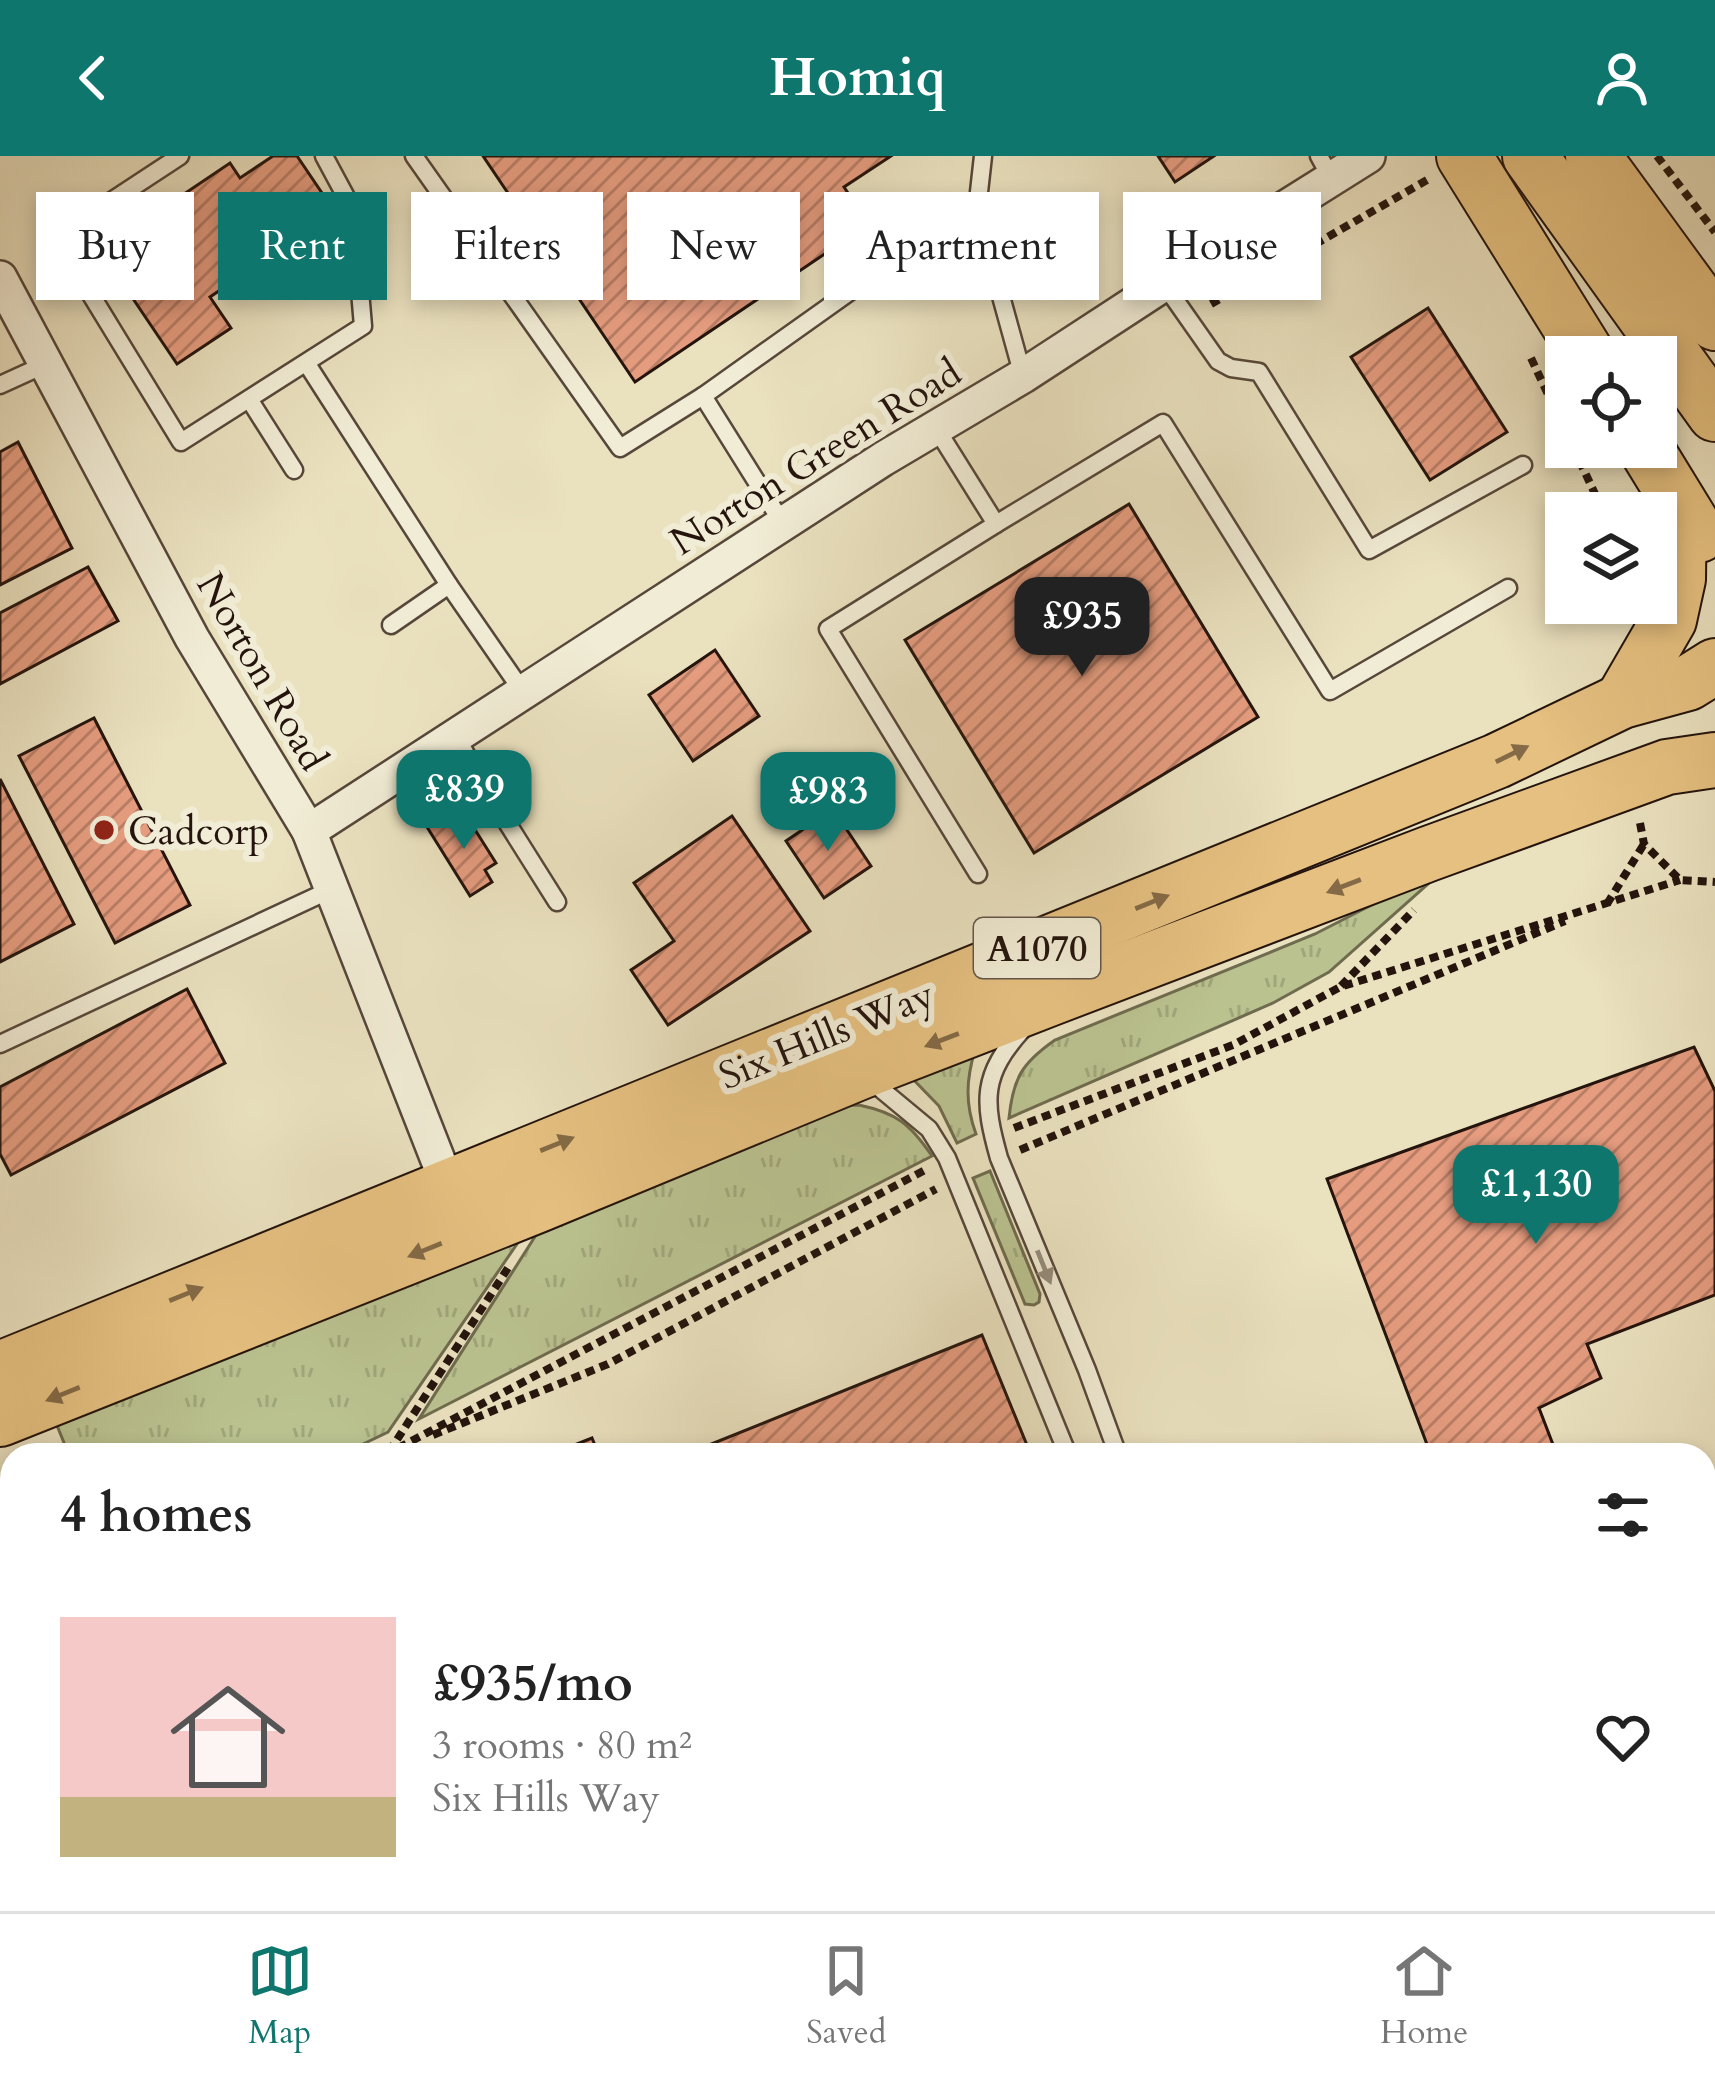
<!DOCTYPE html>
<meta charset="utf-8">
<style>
:root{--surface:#fff;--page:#f2f2f2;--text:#222;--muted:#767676;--line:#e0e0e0;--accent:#0f766e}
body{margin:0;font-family:Cardo,serif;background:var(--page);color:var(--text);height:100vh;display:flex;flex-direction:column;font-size:45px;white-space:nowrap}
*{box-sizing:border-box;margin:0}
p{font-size:39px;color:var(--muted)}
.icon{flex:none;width:66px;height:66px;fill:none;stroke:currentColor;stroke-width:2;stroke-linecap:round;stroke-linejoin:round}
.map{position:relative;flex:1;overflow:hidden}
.panel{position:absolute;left:0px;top:1287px;width:1716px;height:468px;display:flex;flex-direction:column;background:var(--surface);border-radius:36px 36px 0 0;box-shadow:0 6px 18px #0003}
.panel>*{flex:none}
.guide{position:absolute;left:36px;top:36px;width:1644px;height:108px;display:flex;gap:24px}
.buttons{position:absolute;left:1545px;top:180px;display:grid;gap:24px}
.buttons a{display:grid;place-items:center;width:132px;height:132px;border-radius:0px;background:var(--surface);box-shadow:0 6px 18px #0003;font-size:60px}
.price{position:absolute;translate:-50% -102px;padding:0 27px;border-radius:24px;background:var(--accent);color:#fff;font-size:39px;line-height:78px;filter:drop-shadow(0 3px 6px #0008)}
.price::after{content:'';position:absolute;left:50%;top:72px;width:36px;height:27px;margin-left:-18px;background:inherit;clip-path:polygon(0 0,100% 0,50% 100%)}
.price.current{background:#222;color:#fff}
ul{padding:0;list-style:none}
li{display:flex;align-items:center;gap:36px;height:300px;padding:0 60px}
li span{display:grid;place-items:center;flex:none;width:336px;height:240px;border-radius:0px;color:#555}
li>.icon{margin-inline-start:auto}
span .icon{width:144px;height:144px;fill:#fffc;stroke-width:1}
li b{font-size:51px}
h2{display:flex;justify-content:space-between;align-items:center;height:144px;padding:0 60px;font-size:51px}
.tag{padding:0 42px;border-radius:0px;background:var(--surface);box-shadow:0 6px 18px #0003;font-size:42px;line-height:108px}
.tag.current{background:var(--accent);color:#fff}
header{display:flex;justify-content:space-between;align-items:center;height:156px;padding:0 60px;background:var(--accent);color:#fff;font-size:54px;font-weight:600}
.tabs{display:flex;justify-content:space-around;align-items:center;height:168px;border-top:3px solid var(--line);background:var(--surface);font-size:33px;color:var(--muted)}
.tabs a{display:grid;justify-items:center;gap:6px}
.tabs .current{color:var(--accent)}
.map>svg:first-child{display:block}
.grass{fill:url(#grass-tufts);stroke:#6f6b4e;stroke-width:3}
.building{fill:url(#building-hatch);stroke:#24140d;stroke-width:3}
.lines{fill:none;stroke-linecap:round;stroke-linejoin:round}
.service-casing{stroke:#56473a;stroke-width:21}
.minor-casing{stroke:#56473a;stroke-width:38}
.primary-casing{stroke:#24140d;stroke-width:58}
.path{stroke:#24140d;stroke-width:8;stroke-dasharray:9 6;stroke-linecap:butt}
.service{stroke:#f1ecd5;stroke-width:16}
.minor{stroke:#f1ecd5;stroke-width:33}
.primary{stroke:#e5c080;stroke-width:54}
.rail{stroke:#24140d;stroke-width:9;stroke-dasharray:21 21;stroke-linecap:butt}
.oneway{fill:#846a46}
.oneway2{fill:#958b7b}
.poi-dot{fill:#8f2418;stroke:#f1ecd5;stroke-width:4.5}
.labels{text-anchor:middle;stroke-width:12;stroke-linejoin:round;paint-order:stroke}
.shield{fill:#f1ecd5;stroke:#625549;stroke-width:3}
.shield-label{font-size:36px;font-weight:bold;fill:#24140d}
.street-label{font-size:39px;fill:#24140d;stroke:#f1ecd5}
.poi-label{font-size:39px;fill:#24140d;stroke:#f1ecd5;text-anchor:start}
</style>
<header><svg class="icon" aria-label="back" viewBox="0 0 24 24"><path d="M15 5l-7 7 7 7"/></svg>Homiq<svg class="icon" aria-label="person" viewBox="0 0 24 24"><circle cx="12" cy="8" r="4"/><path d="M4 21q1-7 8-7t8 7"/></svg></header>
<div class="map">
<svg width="1715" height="1755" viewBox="0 0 1715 1755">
<defs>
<pattern id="grass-tufts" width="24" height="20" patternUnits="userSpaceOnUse" patternTransform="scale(3)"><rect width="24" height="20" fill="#bac290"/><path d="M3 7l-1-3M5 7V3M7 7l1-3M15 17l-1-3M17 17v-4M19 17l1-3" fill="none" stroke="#a0a67b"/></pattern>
<pattern id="building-hatch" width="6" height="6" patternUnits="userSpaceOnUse" patternTransform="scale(3)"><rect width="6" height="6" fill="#e59c7f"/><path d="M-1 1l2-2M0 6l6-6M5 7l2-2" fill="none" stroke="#b97e66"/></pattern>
</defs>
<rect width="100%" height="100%" fill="#eae1bf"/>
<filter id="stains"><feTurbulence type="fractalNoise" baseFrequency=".00167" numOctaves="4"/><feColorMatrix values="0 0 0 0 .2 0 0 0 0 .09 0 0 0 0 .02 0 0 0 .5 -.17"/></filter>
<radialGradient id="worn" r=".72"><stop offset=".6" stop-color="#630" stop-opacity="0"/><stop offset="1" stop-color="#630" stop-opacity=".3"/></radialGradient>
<!-- grass -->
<g class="grass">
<path d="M 1440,714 L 1438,719 L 1329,816 L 1273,847 L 1009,962 C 1013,922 1022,907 1055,884 L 1315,778 Z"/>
<path d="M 975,894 C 966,924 965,948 976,978 L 957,987 L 939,950 L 910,920 Z"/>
<path d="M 859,949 C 897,957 910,968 932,1000 L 419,1263 L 543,1068 L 837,950 Z"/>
<polygon points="990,1015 1040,1138 1039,1146 1034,1149 1025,1148 973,1022"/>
<polygon points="519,1078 517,1088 388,1276 340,1299 69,1299 56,1267"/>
</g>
<!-- building -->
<g class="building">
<polygon points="273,0 297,0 349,77 299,111 285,90 210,141 231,172 177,208 115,116 161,85 147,63 230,7 240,22"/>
<polygon points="483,0 891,0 844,31 869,68 635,226"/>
<polygon points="1158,0 1214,0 1175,26"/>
<polygon points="1428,152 1507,276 1430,324 1351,201"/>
<polygon points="18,286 72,392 0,429 0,296"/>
<polygon points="1129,348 1258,561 1034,697 905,484"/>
<polygon points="88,411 118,465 0,528 0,457"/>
<polygon points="715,494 759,560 693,605 649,539"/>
<polygon points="94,562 190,749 115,787 19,600"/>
<polygon points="0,623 74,768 0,806"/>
<polygon points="833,653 871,710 824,742 786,685"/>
<polygon points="450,657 456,668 467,661 496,707 485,714 492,726 470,740 427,671"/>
<polygon points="732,660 810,775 668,869 631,814 674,785 634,727"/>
<polygon points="187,833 225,907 11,1019 0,998 0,931"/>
<polygon points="1694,891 1715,935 1715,1139 1587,1188 1601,1222 1539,1252 1557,1299 1431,1299 1327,1023"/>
<polygon points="982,1179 1031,1299 684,1299"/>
<polygon points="592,1282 599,1299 549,1299"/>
<polygon points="1715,1424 1715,1511 1704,1494 1704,1431"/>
<polygon points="1704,1557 1715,1585 1715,1695 1704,1668"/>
<polygon points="311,1743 455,1743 459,1755 316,1755"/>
<polygon points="564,1743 675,1743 644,1755 569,1755"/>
<polygon points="1354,1743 1634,1743 1639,1755 1325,1755"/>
</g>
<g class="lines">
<defs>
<g id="service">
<polyline points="180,0 110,46 89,79 85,129 181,286 363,170 353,54 324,0"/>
<polyline points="414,0 620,292 703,240"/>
<polyline points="983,0 979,36 994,115 1023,220"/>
<polyline points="1319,0 1331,22"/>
<polyline points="1164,128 1218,205 1231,212 1259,216 1369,394 1523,309"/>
<polyline points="307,208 449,429 523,536"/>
<polyline points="0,229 46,208"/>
<polyline points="249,243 294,314"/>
<polyline points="936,272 996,368 1163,267 1330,535 1508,432"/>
<polyline points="783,368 703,240 879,115"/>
<polyline points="391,469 449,429"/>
<polyline points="456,580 479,622 557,746"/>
<polyline points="978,718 828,473 996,368"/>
<path d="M 1023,873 C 981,919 983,945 999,1002 L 1087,1214 L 1118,1299"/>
<polyline points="0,888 332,733"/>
<polyline points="870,924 929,973 947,1002 1068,1299"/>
<polyline points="295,1743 299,1755"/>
<polyline points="511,1743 515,1755"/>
<polyline points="1104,1743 1109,1755"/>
<polyline points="1179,1743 1183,1755"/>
<polyline points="1229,1743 1233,1755"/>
<polyline points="1656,1743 1659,1755"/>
<polyline points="751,1755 780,1743"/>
<polyline points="991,1755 1022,1743"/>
</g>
<g id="minor">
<polyline points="0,122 192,482 309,675 449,1032"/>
<polyline points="309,675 883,303 1023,220 1164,128 1368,0"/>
</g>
<g id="primary">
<polyline points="1464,0 1589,201"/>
<polyline points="1530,0 1715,258"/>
<polyline points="1593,0 1715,167"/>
<polyline points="1645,291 1699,379"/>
<polyline points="1622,545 1669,464 1678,423 1679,347"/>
<polyline points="0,1213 1497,605 1622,545 1688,527 1715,510"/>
<polyline points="0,1263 538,1049 860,916 1051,842 1428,698 1667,611 1715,604"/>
</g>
</defs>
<!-- service casing -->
<use href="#service" class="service-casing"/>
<!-- minor casing -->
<use href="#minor" class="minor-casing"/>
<!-- primary casing -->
<use href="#primary" class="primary-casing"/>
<!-- path -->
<g class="path">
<polyline points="1657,0 1715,76"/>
<polyline points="1211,148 1427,24"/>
<polyline points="1531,202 1566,277"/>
<polyline points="1573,291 1604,357"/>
<polyline points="1640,667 1644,688 1680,724 1715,726"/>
<polyline points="1607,748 1644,688"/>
<polyline points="1341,830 1414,754"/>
<polyline points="1014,972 1233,889 1340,831 1680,724"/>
<polyline points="1020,994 1565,765"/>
<polyline points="433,1279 608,1208 936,1033"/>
<polyline points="389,1296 508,1112"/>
<polyline points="385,1299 925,1014"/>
</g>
<!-- service -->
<use href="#service" class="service"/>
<!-- minor -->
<use href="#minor" class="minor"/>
<!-- primary -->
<use href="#primary" class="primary"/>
<!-- rail -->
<g class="rail">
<polyline points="0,1342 12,1373"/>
<polyline points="0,1497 12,1529"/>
<polyline points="0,1589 12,1620"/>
<polyline points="0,1655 12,1686"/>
<polyline points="34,1743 38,1755"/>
<polyline points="59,1743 63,1755"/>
<polyline points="95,1743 100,1755"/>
<polyline points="159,1743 164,1755"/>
<polyline points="0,1749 2,1755"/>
</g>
</g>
<!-- one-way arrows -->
<defs><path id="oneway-solid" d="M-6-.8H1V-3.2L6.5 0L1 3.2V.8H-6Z" transform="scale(3)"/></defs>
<g class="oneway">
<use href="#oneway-solid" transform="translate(1512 598) rotate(-26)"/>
<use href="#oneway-solid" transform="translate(1344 730) rotate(159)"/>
<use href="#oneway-solid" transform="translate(1152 746) rotate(-22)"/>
<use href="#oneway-solid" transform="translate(942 884) rotate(159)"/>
<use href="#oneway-solid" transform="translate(557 988) rotate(-22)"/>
<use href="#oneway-solid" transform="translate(425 1094) rotate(158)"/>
<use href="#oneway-solid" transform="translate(186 1138) rotate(-22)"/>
<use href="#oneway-solid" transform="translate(63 1238) rotate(158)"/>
</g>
<use class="oneway2" href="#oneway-solid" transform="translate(1044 1111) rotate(68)"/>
<!-- markers -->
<circle class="poi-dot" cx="104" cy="674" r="12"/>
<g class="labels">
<!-- shield labels -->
<rect class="shield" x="974" y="762" width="126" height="60" rx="9"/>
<g class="shield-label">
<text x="1037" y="805">A1070</text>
</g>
<!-- street labels -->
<g class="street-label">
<text transform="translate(815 300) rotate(-32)" y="14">Norton Green Road</text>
<text transform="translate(263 515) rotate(60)" y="14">Norton Road</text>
<text transform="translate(826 878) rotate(-22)" y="14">Six Hills Way</text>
</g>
<!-- poi labels -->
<g class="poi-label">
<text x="128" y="688">Cadcorp</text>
</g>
</g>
<rect width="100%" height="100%" filter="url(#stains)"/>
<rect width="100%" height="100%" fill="url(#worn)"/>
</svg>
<div class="buttons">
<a><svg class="icon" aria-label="locate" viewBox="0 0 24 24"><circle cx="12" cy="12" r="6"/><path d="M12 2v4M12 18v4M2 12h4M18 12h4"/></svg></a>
<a><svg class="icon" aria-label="layers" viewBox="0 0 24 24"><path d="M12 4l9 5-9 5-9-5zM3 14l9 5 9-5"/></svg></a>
</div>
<b class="price current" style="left:1082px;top:523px">£935</b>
<b class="price" style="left:464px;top:696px">£839</b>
<b class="price" style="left:828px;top:698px">£983</b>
<b class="price" style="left:1536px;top:1091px">£1,130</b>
<div class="guide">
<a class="tag">Buy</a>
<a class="tag current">Rent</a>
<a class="tag">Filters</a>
<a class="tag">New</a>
<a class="tag">Apartment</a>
<a class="tag">House</a>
</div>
<section class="panel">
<h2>4 homes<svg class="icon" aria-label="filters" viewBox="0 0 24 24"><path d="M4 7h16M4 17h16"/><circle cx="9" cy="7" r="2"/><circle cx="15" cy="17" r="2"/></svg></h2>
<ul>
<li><span style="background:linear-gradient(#f6c9c9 75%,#c2b280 0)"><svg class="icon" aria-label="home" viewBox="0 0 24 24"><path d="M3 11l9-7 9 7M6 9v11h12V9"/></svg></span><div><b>£935/mo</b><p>3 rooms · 80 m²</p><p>Six Hills Way</p></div><svg class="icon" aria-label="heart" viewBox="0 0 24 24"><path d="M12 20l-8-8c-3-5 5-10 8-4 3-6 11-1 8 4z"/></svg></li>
</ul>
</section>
</div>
<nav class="tabs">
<a class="current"><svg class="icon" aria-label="map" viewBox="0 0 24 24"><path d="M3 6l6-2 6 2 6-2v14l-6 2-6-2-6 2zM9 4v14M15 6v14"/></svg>Map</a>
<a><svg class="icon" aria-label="saved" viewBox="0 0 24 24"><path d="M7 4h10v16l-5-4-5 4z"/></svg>Saved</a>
<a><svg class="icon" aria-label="home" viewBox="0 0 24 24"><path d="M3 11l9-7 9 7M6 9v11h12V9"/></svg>Home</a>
</nav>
